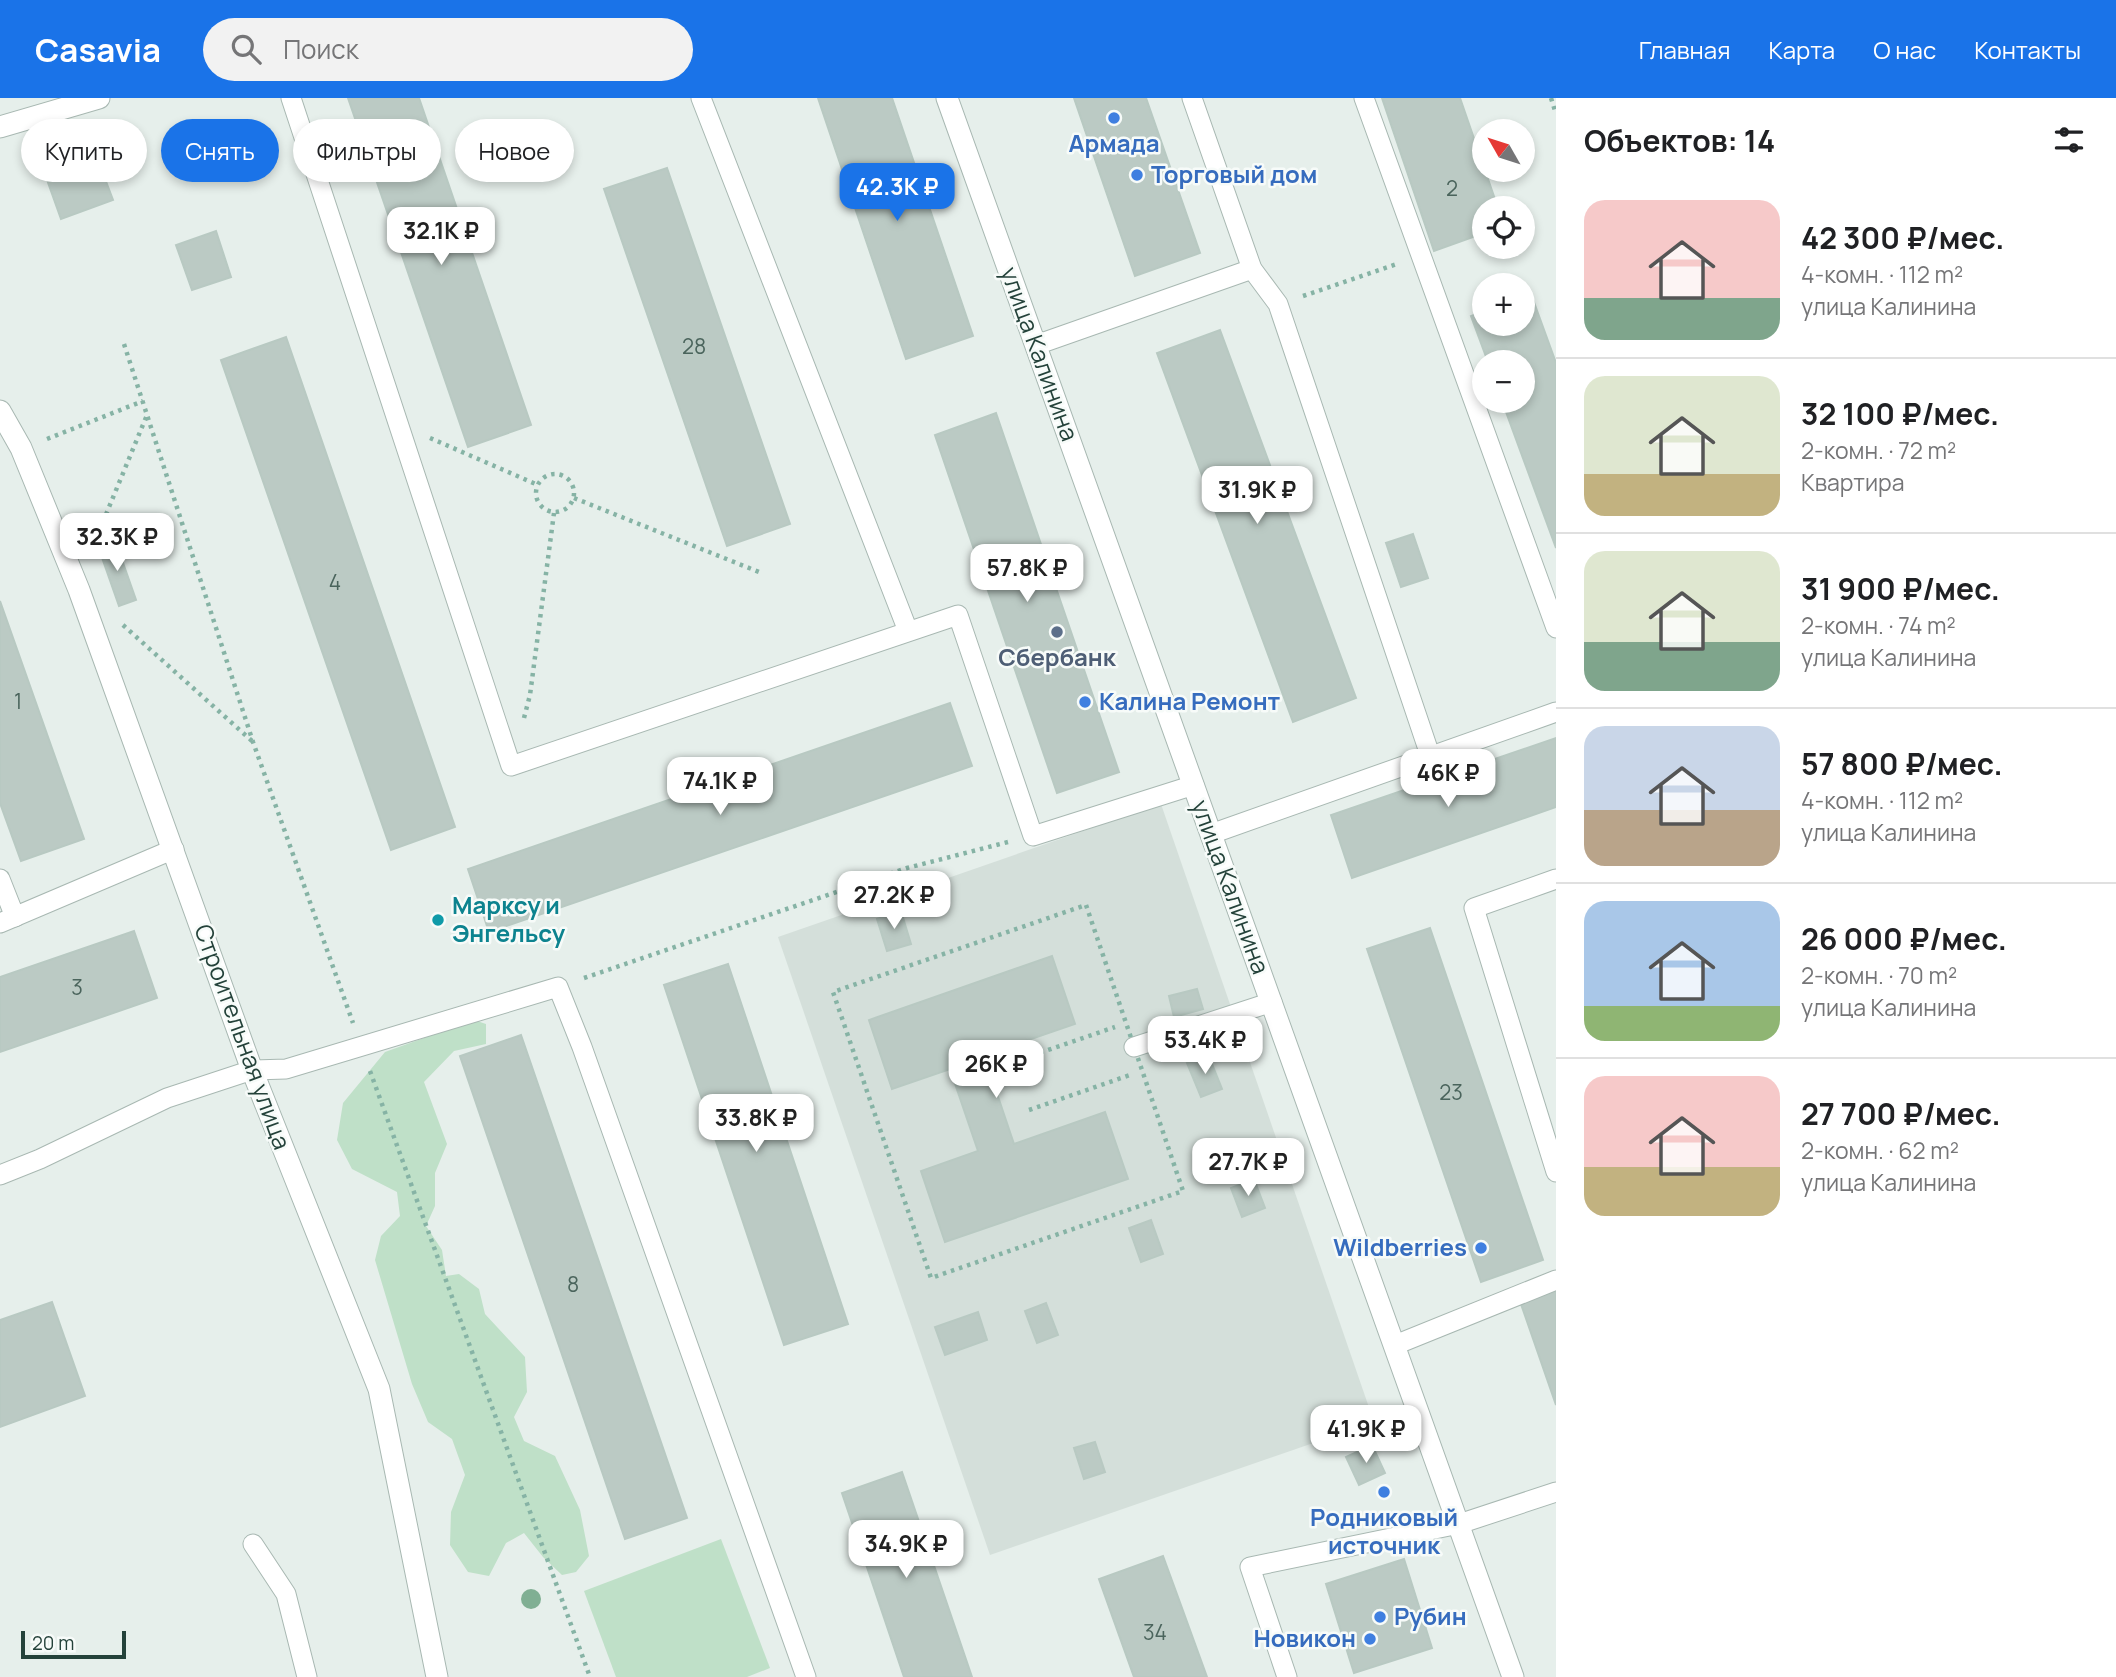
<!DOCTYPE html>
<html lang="ru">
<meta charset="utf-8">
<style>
:root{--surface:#fff;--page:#f2f2f2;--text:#202124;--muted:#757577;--line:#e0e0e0;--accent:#1a73e8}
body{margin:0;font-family:Manrope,sans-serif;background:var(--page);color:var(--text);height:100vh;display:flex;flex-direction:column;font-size:26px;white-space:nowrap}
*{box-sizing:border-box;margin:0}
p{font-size:23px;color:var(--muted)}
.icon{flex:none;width:38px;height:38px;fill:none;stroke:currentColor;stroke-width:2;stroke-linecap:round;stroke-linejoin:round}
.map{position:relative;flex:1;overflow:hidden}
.drawer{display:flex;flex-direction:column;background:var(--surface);width:560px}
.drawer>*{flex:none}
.guide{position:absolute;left:21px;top:21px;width:665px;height:63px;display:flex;gap:14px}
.needle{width:46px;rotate:309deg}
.buttons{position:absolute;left:1472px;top:21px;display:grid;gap:14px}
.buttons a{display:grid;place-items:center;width:63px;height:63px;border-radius:50%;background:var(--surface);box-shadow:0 4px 10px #0003;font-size:35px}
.scale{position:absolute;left:21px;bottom:18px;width:105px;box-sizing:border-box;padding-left:7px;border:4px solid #24423a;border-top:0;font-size:19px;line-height:24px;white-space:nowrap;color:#24423a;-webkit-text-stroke:5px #f7fbf9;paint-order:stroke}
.price{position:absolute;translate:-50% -60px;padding:0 16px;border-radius:14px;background:#fff;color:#222;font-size:23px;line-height:46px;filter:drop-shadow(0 2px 4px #0008)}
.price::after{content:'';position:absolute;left:50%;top:42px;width:21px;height:16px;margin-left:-10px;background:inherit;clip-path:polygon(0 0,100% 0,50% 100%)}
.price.on{background:var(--accent);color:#fff}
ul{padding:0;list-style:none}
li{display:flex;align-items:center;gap:21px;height:175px;padding:0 28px}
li+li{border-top:2px solid var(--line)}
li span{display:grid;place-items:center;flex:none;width:196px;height:140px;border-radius:21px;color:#555}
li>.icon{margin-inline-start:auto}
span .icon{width:84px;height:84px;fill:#fffc;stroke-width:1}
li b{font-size:30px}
h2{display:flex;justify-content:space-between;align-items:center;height:84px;padding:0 28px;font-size:30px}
.pill{padding:0 24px;border-radius:32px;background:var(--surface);box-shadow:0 4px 10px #0003;font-size:24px;line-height:63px}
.pill.on{background:var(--accent);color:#fff}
header{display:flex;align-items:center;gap:42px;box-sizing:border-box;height:98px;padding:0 35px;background:var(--accent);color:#fff}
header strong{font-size:33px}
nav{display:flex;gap:38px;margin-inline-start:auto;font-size:24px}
.search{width:490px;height:63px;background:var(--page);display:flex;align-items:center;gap:18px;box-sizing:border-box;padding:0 24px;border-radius:38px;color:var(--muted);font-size:26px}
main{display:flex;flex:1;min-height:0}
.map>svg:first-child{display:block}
.built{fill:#d4dfda}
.green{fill:#bfe0c8}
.building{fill:#bbcac4;stroke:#b8c9c2;stroke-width:2}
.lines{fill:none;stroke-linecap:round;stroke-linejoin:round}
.service-casing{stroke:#a8b8b2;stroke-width:21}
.minor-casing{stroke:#a8b8b2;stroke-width:23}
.tertiary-casing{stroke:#a8b8b2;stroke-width:23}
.path{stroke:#86b3a5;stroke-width:4.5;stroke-dasharray:3.5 5;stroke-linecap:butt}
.service{stroke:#fff;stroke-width:19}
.minor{stroke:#fff;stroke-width:21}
.tertiary{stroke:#fff;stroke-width:21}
.tree{fill:#80af93}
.shop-dot{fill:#3f7fe0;stroke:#f7fbf9;stroke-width:2.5}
.service-dot{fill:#5c6f8a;stroke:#f7fbf9;stroke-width:2.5}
.culture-dot{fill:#0f9aa8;stroke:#f7fbf9;stroke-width:2.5}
.labels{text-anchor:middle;stroke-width:5;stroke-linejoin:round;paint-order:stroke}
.number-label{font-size:21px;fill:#4a645c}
.shop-label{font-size:24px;font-weight:bold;fill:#366cbe;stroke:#f7fbf9;text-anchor:start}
.street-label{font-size:24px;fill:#24423a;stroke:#f7fbf9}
.service-label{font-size:24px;font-weight:bold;fill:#4e5e75;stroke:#f7fbf9}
.culture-label{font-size:24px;font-weight:bold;fill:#0d838f;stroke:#f7fbf9;text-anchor:start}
</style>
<header>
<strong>Casavia</strong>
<div class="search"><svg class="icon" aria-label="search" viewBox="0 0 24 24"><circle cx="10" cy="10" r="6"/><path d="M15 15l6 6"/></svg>Поиск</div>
<nav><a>Главная</a><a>Карта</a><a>О нас</a><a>Контакты</a></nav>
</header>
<main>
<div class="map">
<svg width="1556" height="1579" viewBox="0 0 1556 1579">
<rect width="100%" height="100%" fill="#e6efeb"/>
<!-- built -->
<polygon class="built" points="1161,706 1374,1324 990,1457 778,839"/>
<!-- green -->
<g class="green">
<polygon points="474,922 486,926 486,946 454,953 424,984 447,1046 435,1075 435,1108 426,1128 442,1152 446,1178 459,1176 479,1191 485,1216 525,1259 527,1294 514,1319 524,1343 555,1358 580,1412 589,1458 576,1474 562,1477 543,1459 524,1435 506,1445 489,1478 468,1474 450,1447 451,1414 465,1377 452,1341 428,1324 412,1286 375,1162 381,1138 400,1118 397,1094 352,1071 337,1042 343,1005 385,954"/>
<polygon points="721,1441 770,1570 747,1579 616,1579 584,1493"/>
</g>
<!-- building -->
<g class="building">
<polygon points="348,0 419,0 531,327 468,349"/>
<polygon points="818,0 892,0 973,238 906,261"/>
<polygon points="1074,0 1146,0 1200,155 1135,178"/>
<polygon points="1382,0 1460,0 1498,110 1484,110 1484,135 1434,153"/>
<polygon points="96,57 113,102 61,121 45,76"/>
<polygon points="667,70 790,426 727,448 604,91"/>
<polygon points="216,133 231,179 192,192 176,147"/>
<polygon points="1531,196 1556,265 1556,450 1502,303 1522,303 1522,264 1488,264 1471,218 1484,213 1484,226 1522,226 1522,199"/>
<polygon points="1220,232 1356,600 1293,624 1157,255"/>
<polygon points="286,239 455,729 391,752 221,262"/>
<polygon points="996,315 1119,674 1057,695 935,337"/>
<polygon points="1413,436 1428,480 1401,489 1386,445"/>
<polygon points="115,442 136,502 119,508 98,448"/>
<polygon points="0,503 84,741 21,763 0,705"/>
<polygon points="950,605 972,668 489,834 468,771"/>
<polygon points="1556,640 1556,709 1352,780 1331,717"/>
<polygon points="901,813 911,846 887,853 877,821"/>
<polygon points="1430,830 1543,1162 1481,1184 1367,851"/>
<polygon points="134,833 157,900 0,954 0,879"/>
<polygon points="1052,858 1075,926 984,957 1014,1046 1105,1014 1128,1081 945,1144 921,1073 978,1053 950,971 892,991 869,922"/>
<polygon points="728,866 848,1226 784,1247 664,887"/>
<polygon points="1197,891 1203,911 1174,919 1169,898"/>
<polygon points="521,937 687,1420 625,1441 460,958"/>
<polygon points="1208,956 1222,991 1201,999 1187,965"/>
<polygon points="1254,1081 1265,1110 1242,1119 1231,1090"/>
<polygon points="1151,1122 1163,1156 1141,1164 1129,1130"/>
<polygon points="1556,1193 1556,1307 1521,1206"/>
<polygon points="52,1204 85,1298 0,1329 0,1222"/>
<polygon points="1046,1205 1058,1237 1037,1245 1025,1213"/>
<polygon points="978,1214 987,1242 945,1257 935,1229"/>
<polygon points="1095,1344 1105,1374 1084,1381 1074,1350"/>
<polygon points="1372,1347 1385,1375 1359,1387 1346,1359"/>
<polygon points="902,1374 972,1579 904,1579 842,1395"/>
<polygon points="1163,1458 1178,1499 1207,1579 1134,1579 1099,1481"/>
<polygon points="1404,1461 1432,1550 1354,1575 1326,1486"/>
</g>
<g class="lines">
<defs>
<g id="service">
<polyline points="291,0 511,668 958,517 1033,738 1194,687"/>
<polyline points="701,0 908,533"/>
<polyline points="1192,0 1252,171 1278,206 1430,657"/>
<polyline points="1364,0 1556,530"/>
<polyline points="1036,247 1252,171"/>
<polyline points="1211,736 1556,614"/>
<polyline points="0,781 15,819"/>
<polyline points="1556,781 1474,810 1556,1074"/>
<polyline points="0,825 174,751"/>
<polyline points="1134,949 1272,904"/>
<polyline points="0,1077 40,1061 167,1000 252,972 286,971 558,889 582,949 806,1579"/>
<polyline points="1395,1247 1556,1182"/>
<polyline points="253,1446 286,1496 307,1579"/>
<polyline points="1287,1579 1250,1469 1459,1426 1556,1394"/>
</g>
<polyline id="minor" points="947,0 1513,1579"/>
<g id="tertiary">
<polyline points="0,29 99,0"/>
<polyline points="0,313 21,350 79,492 252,972 379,1291 437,1579"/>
</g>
</defs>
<!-- service casing -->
<use href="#service" class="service-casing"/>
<!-- minor casing -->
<use href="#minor" class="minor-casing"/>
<!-- tertiary casing -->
<use href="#tertiary" class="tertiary-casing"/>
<!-- path -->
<g class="path">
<polyline points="1551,0 1556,16"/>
<polyline points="1303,198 1397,166"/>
<polyline points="124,246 253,644 353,925"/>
<polyline points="430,340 538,387"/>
<polyline points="47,341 143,303"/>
<circle cx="555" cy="395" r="19"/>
<polyline points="574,400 759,474"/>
<polyline points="93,448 147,317"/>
<polyline points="123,527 252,643"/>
<polyline points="524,620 530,597 554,415"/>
<polygon points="1086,807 1183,1093 931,1180 833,894"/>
<polyline points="584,880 907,770 1008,744"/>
<polyline points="1016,963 1115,929"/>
<polyline points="370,973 590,1579"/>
<polyline points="1029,1012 1130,977"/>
</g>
<!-- service -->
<use href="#service" class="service"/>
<!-- minor -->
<use href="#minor" class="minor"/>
<!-- tertiary -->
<use href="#tertiary" class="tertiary"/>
</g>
<!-- trees -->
<circle class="tree" cx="531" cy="1501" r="10"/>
<!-- markers -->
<g class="shop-dot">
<circle cx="1114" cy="20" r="7"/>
<circle cx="1137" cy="77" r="7"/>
<circle cx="1085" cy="604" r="7"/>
<circle cx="1481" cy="1150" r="7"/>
<circle cx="1384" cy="1394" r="7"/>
<circle cx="1380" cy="1519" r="7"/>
<circle cx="1370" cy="1541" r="7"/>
</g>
<circle class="service-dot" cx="1057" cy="534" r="7"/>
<circle class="culture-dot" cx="438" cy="822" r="7"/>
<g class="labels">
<!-- number labels -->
<g class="number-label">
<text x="1452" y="98">2</text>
<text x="694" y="256">28</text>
<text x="335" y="492">4</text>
<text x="18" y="611">1</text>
<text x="77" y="897">3</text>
<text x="1451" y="1002">23</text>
<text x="573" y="1194">8</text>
<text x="1155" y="1542">34</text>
</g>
<!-- shop labels -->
<g class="shop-label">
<text x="1114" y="54" text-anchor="middle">Армада</text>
<text x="1151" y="85">Торговый дом</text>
<text x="1099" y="612">Калина Ремонт</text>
<text x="1467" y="1158" text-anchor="end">Wildberries</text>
<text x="1384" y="1428" text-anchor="middle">Родниковый<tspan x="1384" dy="28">источник</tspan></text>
<text x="1394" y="1527">Рубин</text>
<text x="1356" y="1549" text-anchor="end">Новикон</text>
</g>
<!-- street labels -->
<g class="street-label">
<text transform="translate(1039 256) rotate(70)" y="8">улица Калинина</text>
<text transform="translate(1230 789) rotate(70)" y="8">улица Калинина</text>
<text transform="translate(242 939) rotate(70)" y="8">Строительная улица</text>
</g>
<!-- service labels -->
<g class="service-label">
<text x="1057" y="568">Сбербанк</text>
</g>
<!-- culture labels -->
<g class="culture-label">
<text x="452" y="816">Марксу и<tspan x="452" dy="28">Энгельсу</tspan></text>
</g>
</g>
</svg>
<div class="buttons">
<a><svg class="needle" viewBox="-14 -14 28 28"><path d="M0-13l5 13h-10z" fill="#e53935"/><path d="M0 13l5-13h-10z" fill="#757577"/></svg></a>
<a><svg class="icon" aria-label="locate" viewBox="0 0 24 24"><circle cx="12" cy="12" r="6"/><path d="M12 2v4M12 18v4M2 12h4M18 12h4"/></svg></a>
<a>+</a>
<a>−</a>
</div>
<div class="scale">20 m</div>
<b class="price on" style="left:897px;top:125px">42.3K ₽</b>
<b class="price" style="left:441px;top:169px">32.1K ₽</b>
<b class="price" style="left:1257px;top:428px">31.9K ₽</b>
<b class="price" style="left:117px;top:475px">32.3K ₽</b>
<b class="price" style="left:1027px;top:506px">57.8K ₽</b>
<b class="price" style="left:1448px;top:711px">46K ₽</b>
<b class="price" style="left:720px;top:719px">74.1K ₽</b>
<b class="price" style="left:894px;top:833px">27.2K ₽</b>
<b class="price" style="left:1205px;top:978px">53.4K ₽</b>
<b class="price" style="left:996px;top:1002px">26K ₽</b>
<b class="price" style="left:756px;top:1056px">33.8K ₽</b>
<b class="price" style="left:1248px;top:1100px">27.7K ₽</b>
<b class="price" style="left:1366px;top:1367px">41.9K ₽</b>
<b class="price" style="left:906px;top:1482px">34.9K ₽</b>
<div class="guide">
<a class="pill">Купить</a>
<a class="pill on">Снять</a>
<a class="pill">Фильтры</a>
<a class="pill">Новое</a>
</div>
</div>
<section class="drawer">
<h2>Объектов: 14<svg class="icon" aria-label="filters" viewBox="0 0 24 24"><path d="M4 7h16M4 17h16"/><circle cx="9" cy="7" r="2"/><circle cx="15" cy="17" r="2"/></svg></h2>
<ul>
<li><span style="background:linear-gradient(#f6c9c9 70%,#7fa58c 0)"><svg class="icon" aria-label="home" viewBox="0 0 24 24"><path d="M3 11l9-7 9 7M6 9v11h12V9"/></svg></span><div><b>42 300 ₽/мес.</b><p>4-комн. · 112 m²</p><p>улица Калинина</p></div></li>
<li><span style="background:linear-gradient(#dfe7d0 70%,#c2b280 0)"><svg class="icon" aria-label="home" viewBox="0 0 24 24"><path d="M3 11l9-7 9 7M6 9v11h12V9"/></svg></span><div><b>32 100 ₽/мес.</b><p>2-комн. · 72 m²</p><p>Квартира</p></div></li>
<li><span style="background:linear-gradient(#dfe7d0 65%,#7fa58c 0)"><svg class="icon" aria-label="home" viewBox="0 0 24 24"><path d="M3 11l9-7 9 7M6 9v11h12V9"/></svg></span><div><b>31 900 ₽/мес.</b><p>2-комн. · 74 m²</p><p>улица Калинина</p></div></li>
<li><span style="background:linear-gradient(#c9d6e8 60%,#b9a48a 0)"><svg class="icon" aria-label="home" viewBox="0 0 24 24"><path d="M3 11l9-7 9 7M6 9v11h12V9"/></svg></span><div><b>57 800 ₽/мес.</b><p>4-комн. · 112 m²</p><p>улица Калинина</p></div></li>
<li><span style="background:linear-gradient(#a9c7e8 75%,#8fb573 0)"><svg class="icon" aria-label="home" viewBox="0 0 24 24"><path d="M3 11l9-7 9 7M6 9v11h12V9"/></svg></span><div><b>26 000 ₽/мес.</b><p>2-комн. · 70 m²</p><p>улица Калинина</p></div></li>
<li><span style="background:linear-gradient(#f6c9c9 65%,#c2b280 0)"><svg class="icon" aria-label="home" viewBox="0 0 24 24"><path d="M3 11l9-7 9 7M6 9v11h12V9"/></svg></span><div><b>27 700 ₽/мес.</b><p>2-комн. · 62 m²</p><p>улица Калинина</p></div></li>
</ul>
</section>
</main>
